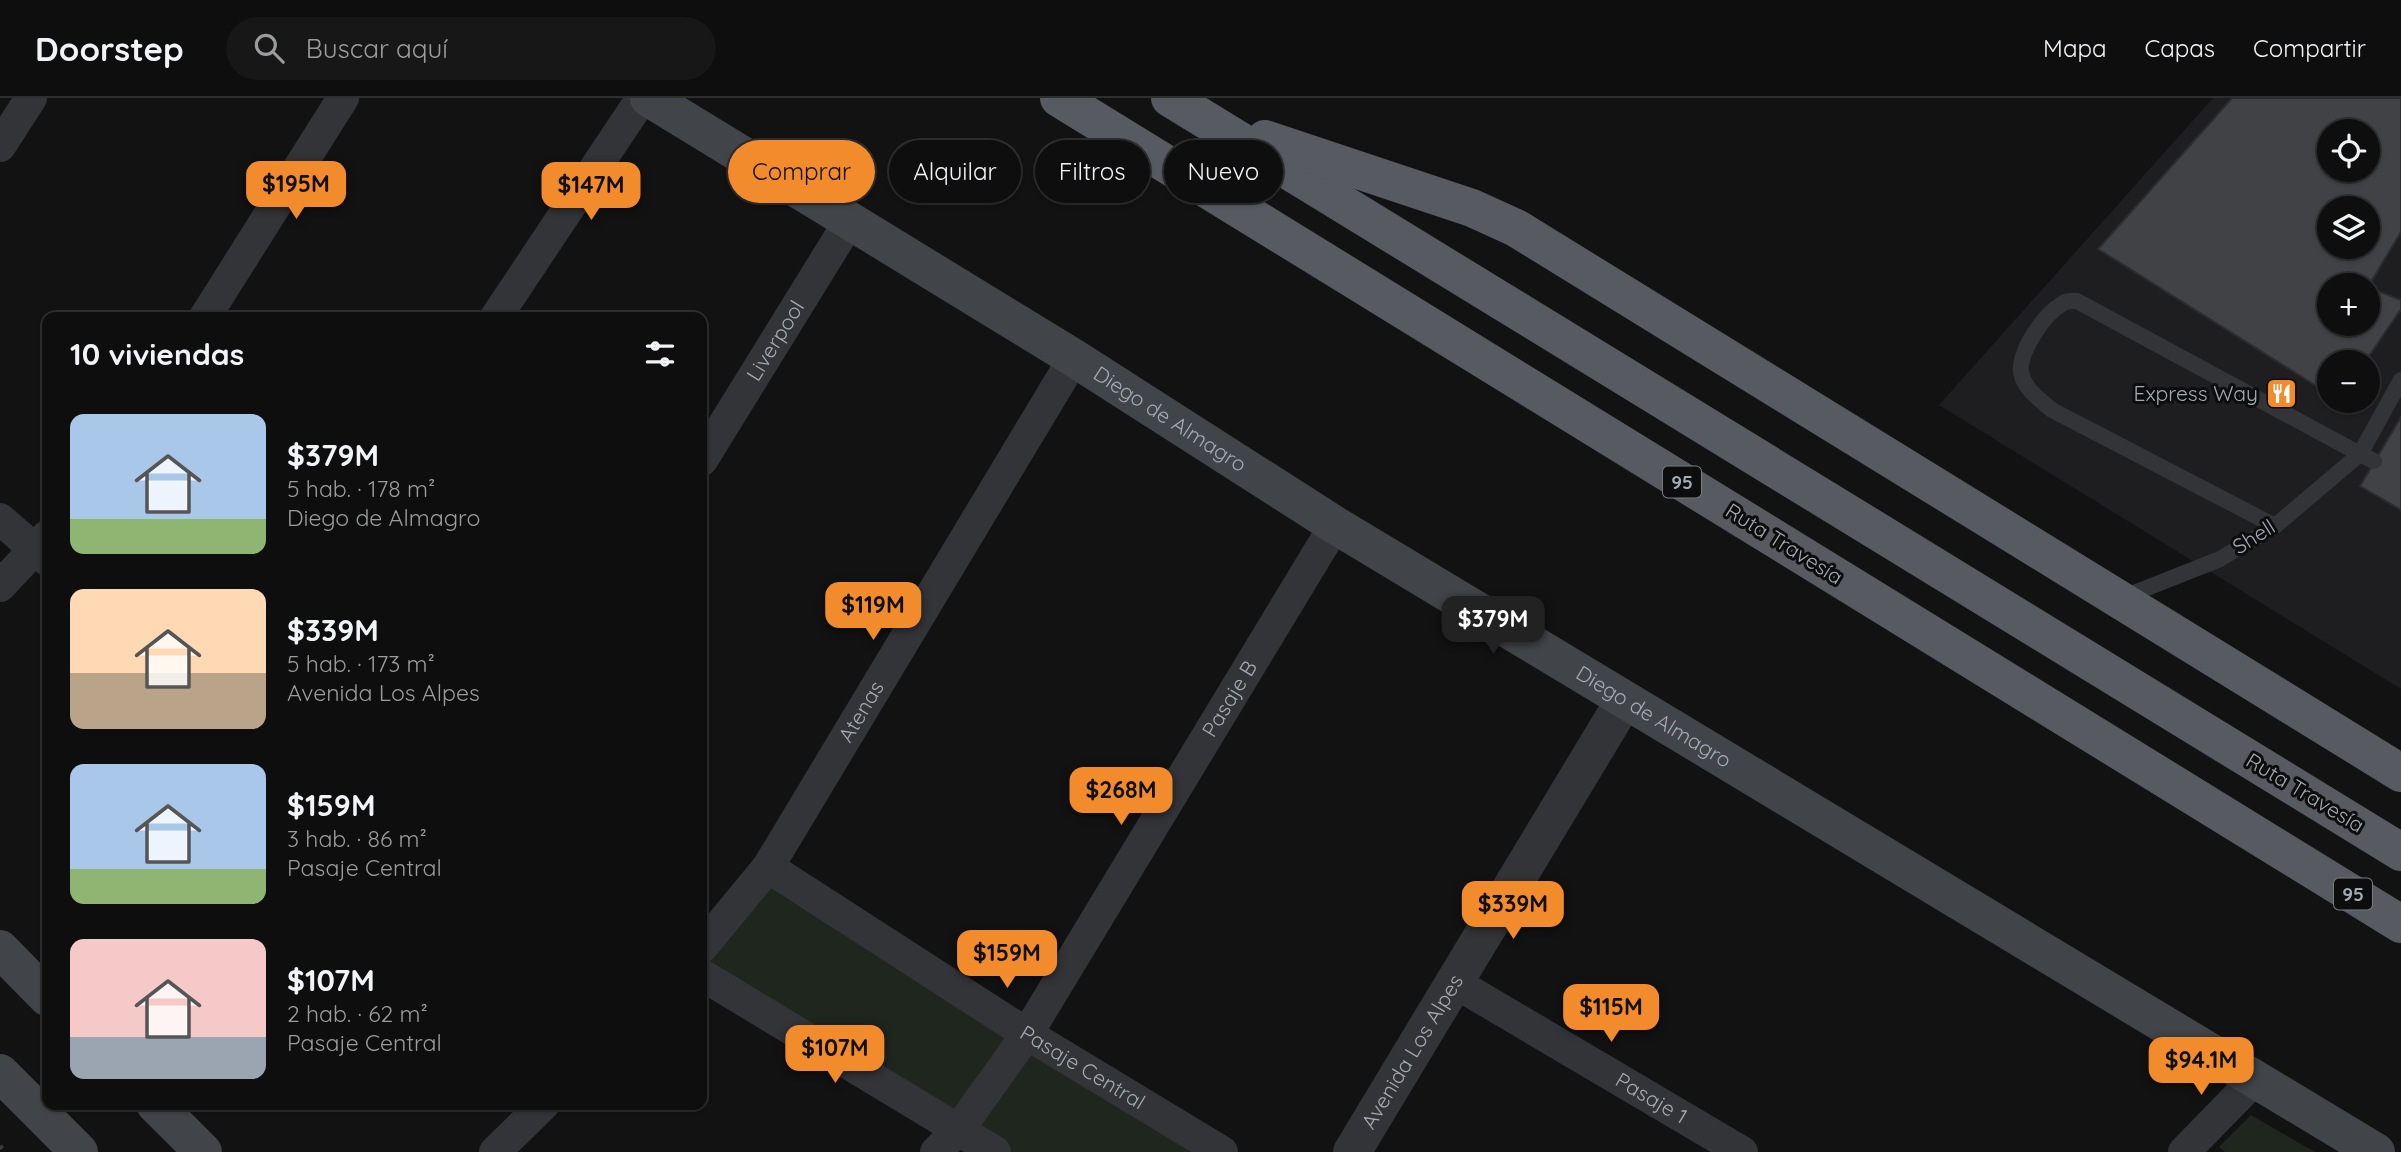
<!DOCTYPE html>
<html lang="es">
<meta charset="utf-8">
<style>
:root{--surface:#0e0e0e;--page:#171717;--text:#f1f3f6;--muted:#9b9c9e;--line:#2e2e2e;--accent:#f28b2b}
body{margin:0;font-family:Quicksand,sans-serif;background:var(--page);color:var(--text);height:100vh;display:flex;flex-direction:column;font-size:26px;white-space:nowrap}
*{box-sizing:border-box;margin:0}
p{font-size:23px;color:var(--muted)}
.icon{flex:none;width:38px;height:38px;fill:none;stroke:currentColor;stroke-width:2;stroke-linecap:round;stroke-linejoin:round}
.map{position:relative;flex:1;overflow:hidden}
.drawer{position:absolute;left:42px;top:214px;width:665px;height:798px;display:flex;flex-direction:column;background:var(--surface);border-radius:14px;box-shadow:0 2px 5px #0004,0 0 0 2px var(--line)}
.drawer>*{flex:none}
.guide{position:absolute;left:728px;top:42px;width:665px;height:63px;display:flex;gap:14px}
.fabs{position:absolute;left:2317px;top:21px;display:grid;gap:14px}
.fabs a{display:grid;place-items:center;width:63px;height:63px;border-radius:50%;background:var(--surface);box-shadow:0 2px 5px #0004,0 0 0 2px var(--line);font-size:35px}
.price{position:absolute;translate:-50% -60px;padding:0 16px;border-radius:14px;background:var(--accent);color:#111;font-size:23px;line-height:46px;filter:drop-shadow(0 2px 4px #0008)}
.price::after{content:'';position:absolute;left:50%;top:42px;width:21px;height:16px;margin-left:-10px;background:inherit;clip-path:polygon(0 0,100% 0,50% 100%)}
.price.active{background:#222;color:#fff}
ul{padding:0;list-style:none}
li{display:flex;align-items:center;gap:21px;height:175px;padding:0 28px}
li span{display:grid;place-items:center;flex:none;width:196px;height:140px;border-radius:14px;color:#555}
li>.icon{margin-inline-start:auto}
span .icon{width:84px;height:84px;fill:#fffc;stroke-width:1}
li b{font-size:30px}
h2{display:flex;justify-content:space-between;align-items:center;height:84px;padding:0 28px;font-size:30px}
.tag{padding:0 24px;border-radius:32px;background:var(--surface);box-shadow:0 2px 5px #0004,0 0 0 2px var(--line);font-size:24px;line-height:63px}
.tag.active{background:var(--accent);color:#111}
header{display:flex;align-items:center;gap:42px;box-sizing:border-box;height:98px;padding:0 35px;background:var(--surface);border-bottom:2px solid var(--line)}
header strong{font-size:33px}
nav{display:flex;gap:38px;margin-inline-start:auto;font-size:24px}
.search{width:490px;height:63px;background:var(--page);display:flex;align-items:center;gap:18px;box-sizing:border-box;padding:0 24px;border-radius:38px;color:var(--muted);font-size:26px}
.map>svg:first-child{display:block}
.built{fill:#1e1e20;fill-rule:evenodd}
.green{fill:#1e261e}
.building{fill:#414246;stroke:#2c2c2f;stroke-width:2;fill-rule:evenodd}
.lines{fill:none;stroke-linecap:round;stroke-linejoin:round}
.path{stroke:#393c3f;stroke-width:4.5;stroke-dasharray:3.5 5;stroke-linecap:butt}
.service{stroke:#333438;stroke-width:16}
.minor{stroke:#333438;stroke-width:32}
.tertiary{stroke:#333438;stroke-width:38}
.secondary{stroke:#414448;stroke-width:38}
.trunk{stroke:#575a60;stroke-width:38}
.labels{text-anchor:middle;stroke-width:6;stroke-linejoin:round;paint-order:stroke}
.shield{fill:#0d0d0e;stroke:#767c82;stroke-width:2}
.shield-label{font-size:19px;font-weight:bold;fill:#a3abb4}
.street-label{font-size:21px;fill:#a3abb4;stroke:#0d0d0e}
.poi-label{font-size:21px;fill:#a3abb4;stroke:#0d0d0e;text-anchor:end}
</style>
<header>
<strong>Doorstep</strong>
<div class="search"><svg class="icon" aria-label="search" viewBox="0 0 24 24"><circle cx="10" cy="10" r="6"/><path d="M15 15l6 6"/></svg>Buscar aquí</div>
<nav><a>Mapa</a><a>Capas</a><a>Compartir</a></nav>
</header>
<div class="map">
<svg width="2401" height="1054" viewBox="0 0 2401 1054">
<rect width="100%" height="100%" fill="#121213"/>
<!-- built -->
<path class="built" d="M 2213,0 L 2401,0 L 2401,591 L 1939,307 ZM 2329,33 L 2368,33 L 2368,72 L 2329,72 ZM 2329,110 L 2368,110 L 2368,149 L 2329,149 ZM 2329,187 L 2368,187 L 2368,226 L 2329,226 ZM 2329,264 L 2368,264 L 2368,303 L 2329,303 Z"/>
<!-- green -->
<g class="green">
<polygon points="770,781 1203,1054 1012,1054 702,864"/>
<polygon points="2251,1017 2315,1054 2225,1054 2219,1049"/>
</g>
<!-- building -->
<g class="building">
<path d="M 2232,0 L 2401,0 L 2401,134 L 2368,189 L 2401,202 L 2401,211 L 2365,264 L 2329,264 L 2329,296 L 2098,151 ZM 2329,33 L 2368,33 L 2368,72 L 2329,72 ZM 2329,110 L 2368,110 L 2368,149 L 2329,149 ZM 2329,187 L 2368,187 L 2368,226 L 2329,226 Z"/>
<polygon points="2401,319 2401,412 2360,388"/>
</g>
<g class="lines">
<!-- path -->
<polyline class="path" points="0,1048 6,1054"/>
<!-- service -->
<g class="service">
<path d="M 2275,428 L 2052,312 C 2040,302 2024,291 2021,274 C 2019,253 2044,216 2062,206 C 2067,202 2071,203 2077,203 L 2360,356 L 2401,282"/>
<polyline points="2124,499 2220,461 2275,428 2360,356 2374,363"/>
</g>
<!-- minor -->
<g class="minor">
<polyline points="0,48 31,0"/>
<polyline points="205,219 343,0"/>
<polyline points="496,219 642,0"/>
<path id="s1" d="M 702,362 L 849,124"/>
<polyline points="0,421 47,462"/>
<polyline points="0,488 47,438"/>
<path id="s2" d="M 768,769 L 1027,936 L 1222,1054"/>
<path id="s3" d="M 702,849 L 768,769 L 1074,260"/>
<polyline points="702,877 995,1054"/>
<path id="s4" d="M 1454,884 L 1742,1054"/>
<polyline points="495,1054 544,1006"/>
<path id="s5" d="M 936,1054 L 959,1031 L 1027,936 L 1335,427"/>
<polyline points="2184,1054 2256,980"/>
</g>
<!-- tertiary -->
<path class="tertiary" id="s6" d="M 1352,1054 L 1624,603"/>
<!-- secondary -->
<g class="secondary">
<path id="s7" d="M 649,0 L 1074,260 L 1335,427 L 2376,1054"/>
<polyline points="0,851 47,899"/>
<polyline points="0,975 79,1054"/>
<polyline points="155,1006 203,1054"/>
</g>
<!-- trunk -->
<g class="trunk">
<polyline points="1059,0 2401,826"/>
<polyline points="1170,0 2401,754"/>
<polyline points="1265,41 1472,110 1516,130 2401,675"/>
</g>
</g>
<!-- icons -->
<defs>
<symbol id="restaurant-square" viewBox="-11 -11 22 22"><rect x="-9" y="-9" width="18" height="18" rx="4" fill="#f28b2b" stroke="#0d0d0e"/><path d="M-5-6h1v4h1v-4h1v4h1v-4h1v5L-1.5 .5V6h-2V.5L-5-1ZM5-6V6H3V1.5H1.5Q1.5-4 5-6Z" fill="#fff"/></symbol>
</defs>
<g fill-rule="evenodd">
<use href="#restaurant-square" x="2264" y="278" width="35" height="35"/>
</g>
<g class="labels">
<!-- shield labels -->
<g class="shield">
<rect x="1663" y="368.5" width="38" height="31" rx="5"/>
<rect x="2334" y="780.5" width="38" height="31" rx="5"/>
</g>
<g class="shield-label">
<text x="1682" y="391">95</text>
<text x="2353" y="803">95</text>
</g>
<!-- street labels -->
<g class="street-label">
<text dy="7" stroke="none"><textPath href="#s1" startOffset="140">Liverpool</textPath></text>
<text dy="7" stroke="none"><textPath href="#s7" startOffset="612">Diego de Almagro</textPath></text>
<text transform="translate(2254 439) rotate(-32)" y="7">Shell</text>
<text transform="translate(1784 446) rotate(32)" y="7">Ruta Travesía</text>
<text dy="7" stroke="none"><textPath href="#s5" startOffset="541">Pasaje B</textPath></text>
<text dy="7" stroke="none"><textPath href="#s3" startOffset="285">Atenas</textPath></text>
<text dy="7" stroke="none"><textPath href="#s7" startOffset="1180">Diego de Almagro</textPath></text>
<text transform="translate(2305 695) rotate(31)" y="7">Ruta Travesía</text>
<text dy="7" stroke="none"><textPath href="#s6" startOffset="117">Avenida Los Alpes</textPath></text>
<text dy="7" stroke="none"><textPath href="#s2" startOffset="373">Pasaje Central</textPath></text>
<text dy="7" stroke="none"><textPath href="#s4" startOffset="229">Pasaje 1</textPath></text>
</g>
<!-- poi labels -->
<g class="poi-label">
<text x="2258" y="303">Express Way</text>
</g>
</g>
</svg>
<div class="fabs">
<a><svg class="icon" aria-label="locate" viewBox="0 0 24 24"><circle cx="12" cy="12" r="6"/><path d="M12 2v4M12 18v4M2 12h4M18 12h4"/></svg></a>
<a><svg class="icon" aria-label="layers" viewBox="0 0 24 24"><path d="M12 4l9 5-9 5-9-5zM3 14l9 5 9-5"/></svg></a>
<a>+</a>
<a>−</a>
</div>
<b class="price" style="left:296px;top:123px">$195M</b>
<b class="price" style="left:591px;top:124px">$147M</b>
<b class="price" style="left:873px;top:544px">$119M</b>
<b class="price active" style="left:1493px;top:558px">$379M</b>
<b class="price" style="left:1121px;top:729px">$268M</b>
<b class="price" style="left:1513px;top:843px">$339M</b>
<b class="price" style="left:1007px;top:892px">$159M</b>
<b class="price" style="left:1611px;top:946px">$115M</b>
<b class="price" style="left:835px;top:987px">$107M</b>
<b class="price" style="left:2201px;top:999px">$94.1M</b>
<div class="guide">
<a class="tag active">Comprar</a>
<a class="tag">Alquilar</a>
<a class="tag">Filtros</a>
<a class="tag">Nuevo</a>
</div>
<section class="drawer">
<h2>10 viviendas<svg class="icon" aria-label="filters" viewBox="0 0 24 24"><path d="M4 7h16M4 17h16"/><circle cx="9" cy="7" r="2"/><circle cx="15" cy="17" r="2"/></svg></h2>
<ul>
<li><span style="background:linear-gradient(#a9c7e8 75%,#8fb573 0)"><svg class="icon" aria-label="home" viewBox="0 0 24 24"><path d="M3 11l9-7 9 7M6 9v11h12V9"/></svg></span><div><b>$379M</b><p>5 hab. · 178 m²</p><p>Diego de Almagro</p></div></li>
<li><span style="background:linear-gradient(#ffd9b3 60%,#b9a48a 0)"><svg class="icon" aria-label="home" viewBox="0 0 24 24"><path d="M3 11l9-7 9 7M6 9v11h12V9"/></svg></span><div><b>$339M</b><p>5 hab. · 173 m²</p><p>Avenida Los Alpes</p></div></li>
<li><span style="background:linear-gradient(#a9c7e8 75%,#8fb573 0)"><svg class="icon" aria-label="home" viewBox="0 0 24 24"><path d="M3 11l9-7 9 7M6 9v11h12V9"/></svg></span><div><b>$159M</b><p>3 hab. · 86 m²</p><p>Pasaje Central</p></div></li>
<li><span style="background:linear-gradient(#f6c9c9 70%,#9aa5b1 0)"><svg class="icon" aria-label="home" viewBox="0 0 24 24"><path d="M3 11l9-7 9 7M6 9v11h12V9"/></svg></span><div><b>$107M</b><p>2 hab. · 62 m²</p><p>Pasaje Central</p></div></li>
</ul>
</section>
</div>
